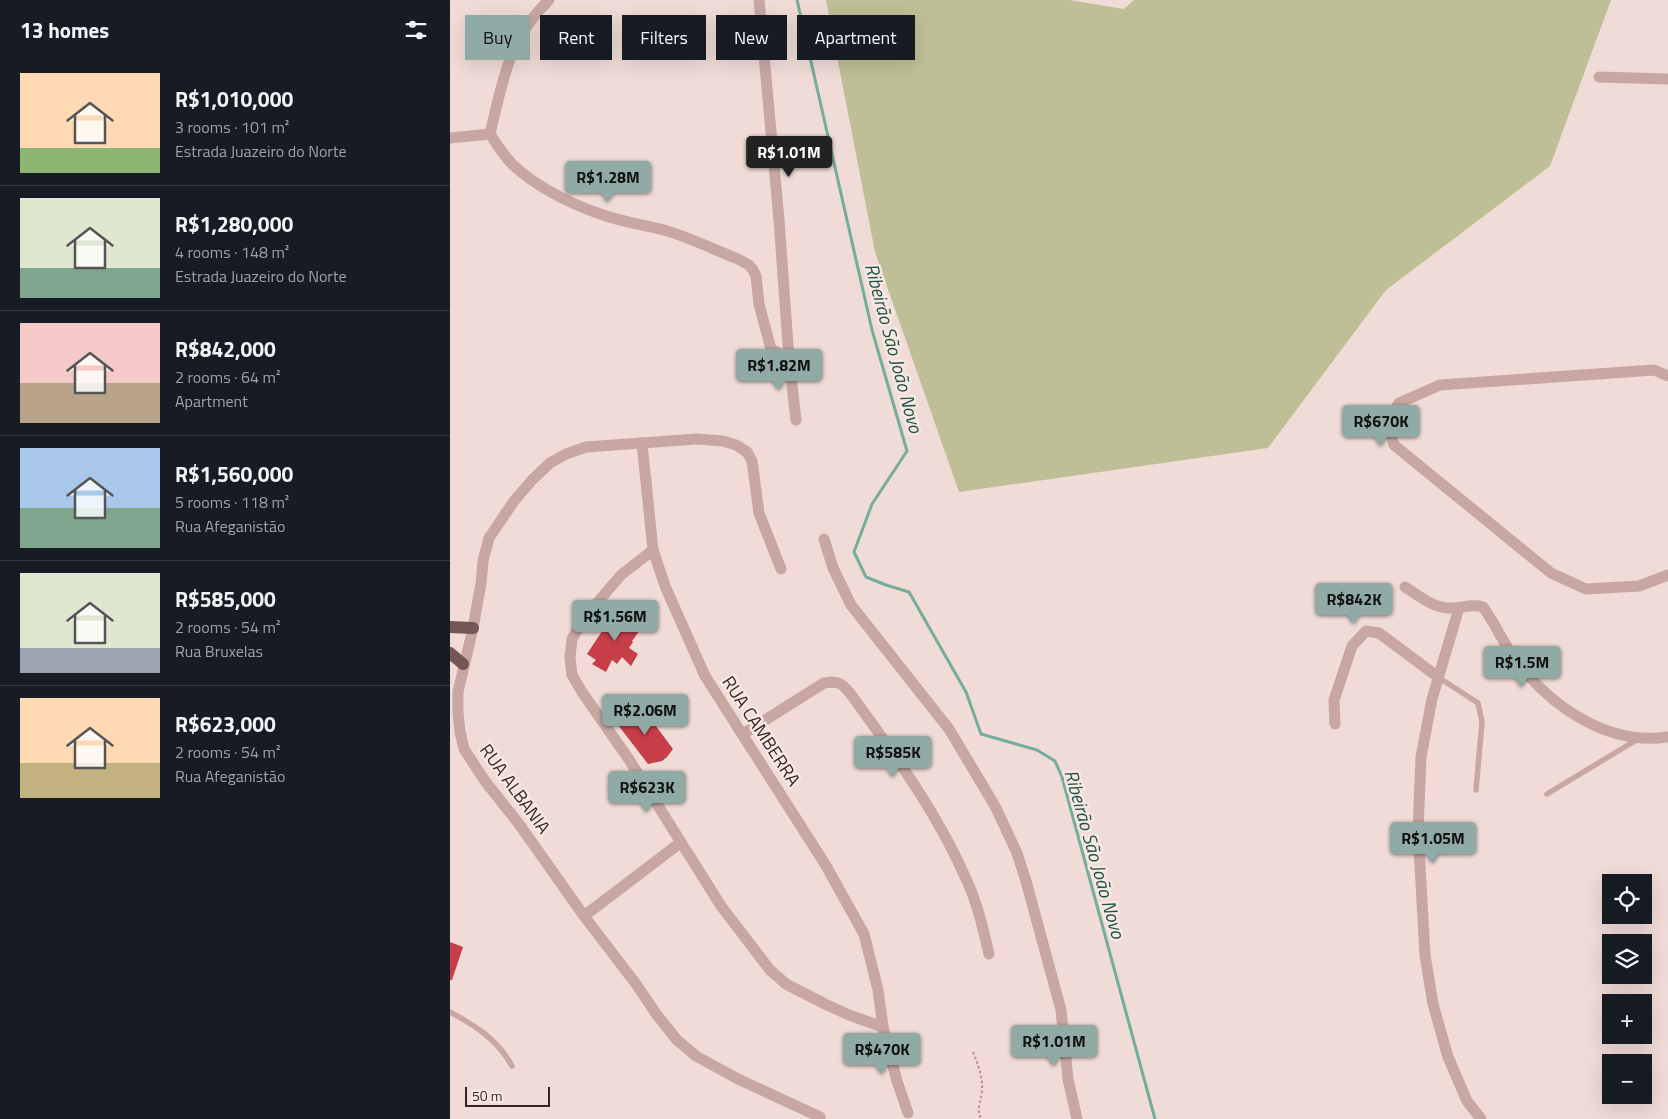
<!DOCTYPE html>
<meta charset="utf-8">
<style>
:root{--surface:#171b24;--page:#242831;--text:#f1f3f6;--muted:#9ea1a6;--line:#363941;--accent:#90aba6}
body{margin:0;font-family:"Titillium Web",sans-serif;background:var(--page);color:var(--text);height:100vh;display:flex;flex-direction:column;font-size:19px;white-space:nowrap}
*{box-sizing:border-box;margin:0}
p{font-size:16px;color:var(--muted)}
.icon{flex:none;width:28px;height:28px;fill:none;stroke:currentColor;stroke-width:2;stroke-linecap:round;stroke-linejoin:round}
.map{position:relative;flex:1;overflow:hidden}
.drawer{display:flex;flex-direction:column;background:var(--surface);width:450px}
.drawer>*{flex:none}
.guide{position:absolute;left:15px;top:15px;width:475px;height:45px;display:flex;gap:10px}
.tools{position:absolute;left:1152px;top:874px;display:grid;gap:10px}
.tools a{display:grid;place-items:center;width:50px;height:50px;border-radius:0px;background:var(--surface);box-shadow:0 5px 20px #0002;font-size:25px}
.scale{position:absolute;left:15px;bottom:12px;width:85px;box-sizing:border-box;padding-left:5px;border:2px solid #332425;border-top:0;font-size:14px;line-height:18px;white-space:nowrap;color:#332425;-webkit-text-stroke:4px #f8e7e2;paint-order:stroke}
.price{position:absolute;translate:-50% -42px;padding:0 11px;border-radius:5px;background:var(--accent);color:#111;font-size:16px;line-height:32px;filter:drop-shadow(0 1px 2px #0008)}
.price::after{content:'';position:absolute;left:50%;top:30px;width:15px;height:11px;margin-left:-8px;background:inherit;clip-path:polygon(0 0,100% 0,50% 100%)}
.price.selected{background:#222;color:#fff}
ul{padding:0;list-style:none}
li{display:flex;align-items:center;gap:15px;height:125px;padding:0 20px}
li+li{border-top:1px solid var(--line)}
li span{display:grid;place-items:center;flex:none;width:140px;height:100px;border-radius:0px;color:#555}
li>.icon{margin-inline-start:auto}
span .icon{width:60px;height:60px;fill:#fffc;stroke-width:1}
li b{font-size:21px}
h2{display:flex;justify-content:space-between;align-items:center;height:60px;padding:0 20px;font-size:21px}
.chip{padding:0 18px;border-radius:0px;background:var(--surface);box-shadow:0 5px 20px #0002;font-size:18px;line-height:45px}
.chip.selected{background:var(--accent);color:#111}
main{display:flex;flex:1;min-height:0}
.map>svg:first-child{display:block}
.green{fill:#bebf96}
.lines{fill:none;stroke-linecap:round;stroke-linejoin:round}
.stream{stroke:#75ad9d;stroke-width:3}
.building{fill:#c73e49}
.path{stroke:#b4918c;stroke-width:2;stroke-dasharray:2.5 2.5;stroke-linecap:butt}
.service{stroke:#c8a7a2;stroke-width:5.5}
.minor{stroke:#c8a7a2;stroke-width:11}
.primary{stroke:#755655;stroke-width:12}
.labels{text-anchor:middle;stroke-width:5;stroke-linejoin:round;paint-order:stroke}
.street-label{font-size:18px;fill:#332425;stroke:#f8e7e2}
.water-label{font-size:19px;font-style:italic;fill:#1a5445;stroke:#f8e7e2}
</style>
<main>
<section class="drawer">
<h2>13 homes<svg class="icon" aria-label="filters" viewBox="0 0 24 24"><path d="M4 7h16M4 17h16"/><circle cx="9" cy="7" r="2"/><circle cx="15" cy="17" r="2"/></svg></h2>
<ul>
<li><span style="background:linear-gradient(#ffd9b3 75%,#8fb573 0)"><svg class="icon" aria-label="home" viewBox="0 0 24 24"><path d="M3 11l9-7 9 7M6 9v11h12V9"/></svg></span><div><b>R$1,010,000</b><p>3 rooms · 101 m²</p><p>Estrada Juazeiro do Norte</p></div></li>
<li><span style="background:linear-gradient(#dfe7d0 70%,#7fa58c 0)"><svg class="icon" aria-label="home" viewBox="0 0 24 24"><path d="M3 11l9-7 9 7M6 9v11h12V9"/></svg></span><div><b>R$1,280,000</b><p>4 rooms · 148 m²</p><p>Estrada Juazeiro do Norte</p></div></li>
<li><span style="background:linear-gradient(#f6c9c9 60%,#b9a48a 0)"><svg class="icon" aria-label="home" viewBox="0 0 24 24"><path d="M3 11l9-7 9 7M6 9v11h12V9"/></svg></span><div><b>R$842,000</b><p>2 rooms · 64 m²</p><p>Apartment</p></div></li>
<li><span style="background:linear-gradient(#a9c7e8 60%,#7fa58c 0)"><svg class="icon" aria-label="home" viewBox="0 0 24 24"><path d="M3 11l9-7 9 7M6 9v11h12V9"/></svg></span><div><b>R$1,560,000</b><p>5 rooms · 118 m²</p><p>Rua Afeganistão</p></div></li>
<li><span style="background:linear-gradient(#dfe7d0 75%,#9aa5b1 0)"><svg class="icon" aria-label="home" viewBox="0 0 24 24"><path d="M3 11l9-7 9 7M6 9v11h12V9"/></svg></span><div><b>R$585,000</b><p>2 rooms · 54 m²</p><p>Rua Bruxelas</p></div></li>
<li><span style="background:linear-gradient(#ffd9b3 65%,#c2b280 0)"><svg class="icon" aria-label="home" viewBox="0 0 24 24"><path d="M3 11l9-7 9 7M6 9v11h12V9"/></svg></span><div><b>R$623,000</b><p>2 rooms · 54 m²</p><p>Rua Afeganistão</p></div></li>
</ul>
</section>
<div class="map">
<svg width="1218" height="1119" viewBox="0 0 1218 1119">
<rect width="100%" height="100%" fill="#f0dbd6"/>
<!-- green -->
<polygon class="green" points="376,0 619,0 674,9 684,0 1161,0 1100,166 936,290 818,448 509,492 425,252"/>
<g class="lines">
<!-- stream -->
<polyline class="stream" points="347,0 422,330 457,451 422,504 404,552 416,577 436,585 459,592 516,692 531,734 587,750 605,761 612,777 705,1119"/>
</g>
<!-- building -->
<g class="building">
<polygon points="166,610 193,626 182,641 183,642 179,648 188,654 181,666 172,657 167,664 162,660 156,672 142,664 146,660 137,654"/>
<polygon points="191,706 223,749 217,757 212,761 198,764 165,721 173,718"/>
<polygon points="0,942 13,947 2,980 0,980"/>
</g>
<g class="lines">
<!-- path -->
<path class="path" d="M 523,1052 C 528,1065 533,1077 532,1091 C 531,1101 526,1109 531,1119"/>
<!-- service -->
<g class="service">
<polyline points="988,677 1028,703 1032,722 1026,790"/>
<polyline points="1097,794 1188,739"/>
<path d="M 0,1012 C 26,1026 48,1040 62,1066"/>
</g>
<!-- minor -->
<g class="minor">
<path d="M 99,0 C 59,38 52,83 40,134 C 47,145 54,156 63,165 C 88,188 119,203 150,214 C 172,222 195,225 217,231 C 241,238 265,250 288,259 L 299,265 L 303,270 L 306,276 L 309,304 L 321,349 L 339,359"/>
<polyline points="309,0 329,220 339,359 346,420"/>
<polyline points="1149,77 1218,79"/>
<polyline points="0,138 40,134"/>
<polyline points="1218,376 1204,370 990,385 949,403 937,421 944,445 1101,573 1136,589 1189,586 1218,575"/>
<polyline points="192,443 203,550 215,586 255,676 375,864 414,934 428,990 433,1027 447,1081 458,1113"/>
<polyline points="374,539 383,568 401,605 499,729 545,806 567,853 576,881 611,1010 618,1079 627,1119"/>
<polyline points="203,550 171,575 134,618 122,639 120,657 122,675 132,692 178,758 271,906 320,970 336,984 375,1004 399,1015 433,1027"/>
<polyline points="331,569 309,513 302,461 297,452 286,445 273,441 247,439 136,447 116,454 100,463 82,480 64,501 39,538 33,561 31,583 23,628 8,692 8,712 10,732 14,749 35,781 69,824 134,916 186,984 207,1015 227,1040 246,1056 288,1079 370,1117"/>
<path d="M 955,587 C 968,595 982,607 997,608 C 1010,609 1021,603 1033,607 C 1045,623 1053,643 1065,659 C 1100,706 1157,746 1218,737"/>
<polyline points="1009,608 982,699 971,757 968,830 975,955 983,1004 998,1057 1017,1101 1031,1119"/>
<polyline points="885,724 884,700 902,646 916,631 929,633 988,677"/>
<path d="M 293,734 L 374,683 C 381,682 387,681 392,685 C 401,692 411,709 418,718 C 455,769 492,823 517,881 C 528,905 533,929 539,954"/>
<polyline points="134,916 230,843"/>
</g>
<!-- primary -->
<g class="primary">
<polyline points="0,627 23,628"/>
<polyline points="0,653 13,664"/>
</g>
</g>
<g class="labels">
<!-- street labels -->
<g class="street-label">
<text transform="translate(311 731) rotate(57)" y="6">RUA CAMBERRA</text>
<text transform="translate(65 789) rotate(54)" y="6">RUA ALBANIA</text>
</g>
<!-- water labels -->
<g class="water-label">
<text transform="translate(444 348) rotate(75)" y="7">Ribeirão São João Novo</text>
<text transform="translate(645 854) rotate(74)" y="7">Ribeirão São João Novo</text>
</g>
</g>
</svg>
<div class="tools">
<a><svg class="icon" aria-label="locate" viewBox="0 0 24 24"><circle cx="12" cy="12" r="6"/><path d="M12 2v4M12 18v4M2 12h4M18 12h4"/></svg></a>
<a><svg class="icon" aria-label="layers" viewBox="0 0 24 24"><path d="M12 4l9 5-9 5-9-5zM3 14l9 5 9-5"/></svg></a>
<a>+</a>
<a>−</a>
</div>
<div class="scale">50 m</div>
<b class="price selected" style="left:339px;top:178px">R$1.01M</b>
<b class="price" style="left:158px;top:203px">R$1.28M</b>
<b class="price" style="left:329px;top:391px">R$1.82M</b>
<b class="price" style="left:931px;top:447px">R$670K</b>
<b class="price" style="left:904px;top:625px">R$842K</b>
<b class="price" style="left:165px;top:642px">R$1.56M</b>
<b class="price" style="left:1072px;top:688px">R$1.5M</b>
<b class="price" style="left:195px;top:736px">R$2.06M</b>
<b class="price" style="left:443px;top:778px">R$585K</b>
<b class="price" style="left:197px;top:813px">R$623K</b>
<b class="price" style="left:983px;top:864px">R$1.05M</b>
<b class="price" style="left:604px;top:1067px">R$1.01M</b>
<b class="price" style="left:432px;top:1075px">R$470K</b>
<div class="guide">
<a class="chip selected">Buy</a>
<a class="chip">Rent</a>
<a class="chip">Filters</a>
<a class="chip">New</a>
<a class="chip">Apartment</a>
</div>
</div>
</main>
